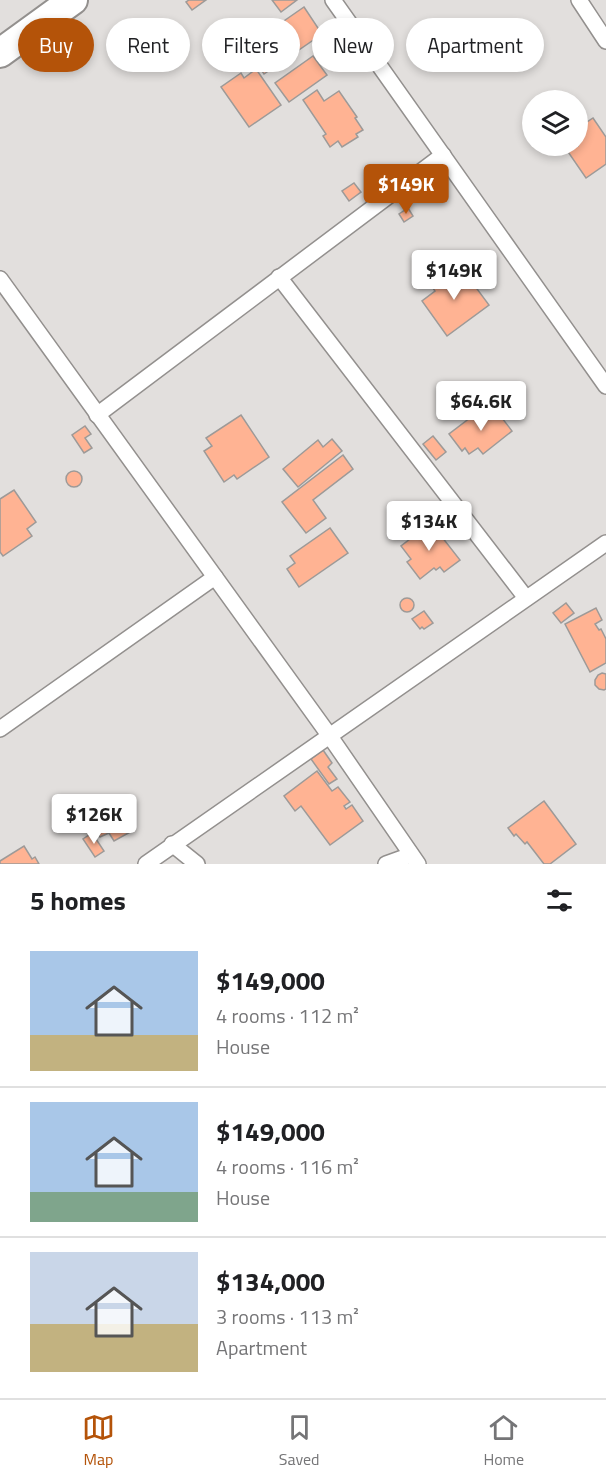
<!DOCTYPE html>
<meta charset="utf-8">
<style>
:root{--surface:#fff;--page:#f6f6f6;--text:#202124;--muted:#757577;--line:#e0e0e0;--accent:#b45309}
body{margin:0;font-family:"Titillium Web",sans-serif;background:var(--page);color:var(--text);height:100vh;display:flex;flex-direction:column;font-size:22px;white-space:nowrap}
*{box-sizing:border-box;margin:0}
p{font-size:20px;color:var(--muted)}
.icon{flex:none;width:33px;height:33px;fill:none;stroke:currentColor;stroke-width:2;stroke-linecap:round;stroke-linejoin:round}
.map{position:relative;height:864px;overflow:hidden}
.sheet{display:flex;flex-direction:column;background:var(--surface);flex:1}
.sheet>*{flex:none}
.banner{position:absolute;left:18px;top:18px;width:570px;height:54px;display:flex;gap:12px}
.fabs{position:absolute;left:522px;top:90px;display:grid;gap:12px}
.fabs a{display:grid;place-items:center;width:66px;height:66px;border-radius:50%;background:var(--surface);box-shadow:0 3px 9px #0003;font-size:30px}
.price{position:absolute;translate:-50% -51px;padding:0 14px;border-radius:6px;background:#fff;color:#222;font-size:20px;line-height:39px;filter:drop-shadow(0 2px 3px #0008)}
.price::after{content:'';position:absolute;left:50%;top:36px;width:18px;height:14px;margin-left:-9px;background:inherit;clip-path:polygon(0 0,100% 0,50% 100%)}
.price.selected{background:var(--accent);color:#fff}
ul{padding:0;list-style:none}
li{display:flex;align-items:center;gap:18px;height:150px;padding:0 30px}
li+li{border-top:2px solid var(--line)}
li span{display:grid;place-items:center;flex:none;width:168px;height:120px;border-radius:0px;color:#555}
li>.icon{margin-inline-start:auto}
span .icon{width:72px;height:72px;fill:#fffc;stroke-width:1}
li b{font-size:26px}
h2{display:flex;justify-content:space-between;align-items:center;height:72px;padding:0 30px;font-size:26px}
.tag{padding:0 21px;border-radius:27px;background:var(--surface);box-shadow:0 3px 9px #0003;font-size:21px;line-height:54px}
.tag.selected{background:var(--accent);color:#fff}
.menu{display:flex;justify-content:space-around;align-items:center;height:84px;border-top:2px solid var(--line);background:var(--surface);font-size:16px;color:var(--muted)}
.menu a{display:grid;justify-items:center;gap:3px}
.menu .selected{color:var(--accent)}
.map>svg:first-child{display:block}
.building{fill:#ffb393;stroke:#9d9a98;stroke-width:1.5}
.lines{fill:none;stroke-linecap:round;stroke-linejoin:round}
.street-casing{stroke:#93908e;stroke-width:18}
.highway-casing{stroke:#93908e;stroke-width:32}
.street{stroke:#fff;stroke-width:15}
.highway{stroke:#fff;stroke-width:28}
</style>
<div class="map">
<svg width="606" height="864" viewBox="0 0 606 864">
<rect width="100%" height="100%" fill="#e2dfdd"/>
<!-- building -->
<g class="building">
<polygon points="189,0 206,0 192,10 186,2"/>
<polygon points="272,0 297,0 281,12"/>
<polygon points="304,7 322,34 264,74 246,48 262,36 260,33 276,22 278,25"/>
<polygon points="313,56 327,75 289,102 275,83"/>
<polygon points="256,69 281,105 249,127 221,87 241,73 244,78"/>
<polygon points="317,90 324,101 339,91 357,117 355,118 363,130 356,134 358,137 342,147 338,141 330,147 323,136 326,134 303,100"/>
<polygon points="593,118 606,137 606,164 586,178 564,146 578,146 578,128"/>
<polygon points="354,183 361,192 349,201 342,191"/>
<polygon points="408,208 413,216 404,222 399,214"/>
<polygon points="463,270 489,305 447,336 422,301 435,291 428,281 439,274 441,277 448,272 452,278"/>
<polygon points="487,405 496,416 499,414 512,431 483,454 478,448 469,454 465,448 462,451 449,434"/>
<polygon points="241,415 269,457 237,479 234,475 224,482 204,451 212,446 206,438"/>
<polygon points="85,426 91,434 85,438 92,448 84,453 72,435"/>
<polygon points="433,436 446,452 436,460 423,444"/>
<polygon points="332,439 342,451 298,487 283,469 318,440 323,447"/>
<polygon points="343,455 353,469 313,500 326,518 306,533 282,502"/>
<circle cx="74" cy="479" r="8"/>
<polygon points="14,490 36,522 27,529 32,536 3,556 0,552 0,499"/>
<polygon points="431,523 460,560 444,572 440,567 436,570 434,568 420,579 407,562 411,559 401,546"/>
<polygon points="330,528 348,553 299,587 287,569 295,563 290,556"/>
<circle cx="407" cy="605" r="7"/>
<polygon points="566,603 574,613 561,623 553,613"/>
<polygon points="596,608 602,620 595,624 599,630 601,629 606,639 606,663 590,672 565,624"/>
<polygon points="424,611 433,623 424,629 422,627 420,629 412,619"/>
<polygon points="602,673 606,674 606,689 604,690 599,689 595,685 595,680 598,675"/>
<polygon points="323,750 332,763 328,767 337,779 329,784 311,759"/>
<polygon points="317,771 332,791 338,787 350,802 344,806 346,809 352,805 363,821 330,845 301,806 295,811 284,796"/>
<polygon points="118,799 134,830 114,841 109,833 100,837 87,813 107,800 109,803"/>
<polygon points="544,801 576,844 550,864 544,864 527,842 525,844 516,834 514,836 508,828"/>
<polygon points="92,833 104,851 95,857 83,839"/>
<polygon points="24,846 32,859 35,857 39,864 0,864 0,861"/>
</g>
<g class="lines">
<defs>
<g id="street">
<polyline points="333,0 606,386"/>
<polyline points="579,0 606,41"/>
<polyline points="279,277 526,598"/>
<polyline points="0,279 329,735 418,864"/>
<polyline points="97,415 443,155"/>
<polyline points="0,729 215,577"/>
<polyline points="172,844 197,864"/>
<polyline points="146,864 606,543"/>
<polyline points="386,864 411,855"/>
</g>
<polyline id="highway" points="0,53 73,0"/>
</defs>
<!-- street casing -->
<use href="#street" class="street-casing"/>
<!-- highway casing -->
<use href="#highway" class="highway-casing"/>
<!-- street -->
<use href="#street" class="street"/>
<!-- highway -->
<use href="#highway" class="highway"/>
</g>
</svg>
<div class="fabs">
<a><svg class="icon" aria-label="layers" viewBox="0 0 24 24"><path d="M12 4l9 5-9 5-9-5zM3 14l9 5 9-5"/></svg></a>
</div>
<b class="price selected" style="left:406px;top:215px">$149K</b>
<b class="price" style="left:454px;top:301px">$149K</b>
<b class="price" style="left:481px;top:432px">$64.6K</b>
<b class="price" style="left:429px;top:552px">$134K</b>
<b class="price" style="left:94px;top:845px">$126K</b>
<div class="banner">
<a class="tag selected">Buy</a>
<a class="tag">Rent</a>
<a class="tag">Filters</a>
<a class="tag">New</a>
<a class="tag">Apartment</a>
</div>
</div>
<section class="sheet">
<h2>5 homes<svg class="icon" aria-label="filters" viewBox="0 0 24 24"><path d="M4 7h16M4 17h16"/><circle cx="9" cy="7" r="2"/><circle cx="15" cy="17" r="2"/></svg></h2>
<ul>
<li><span style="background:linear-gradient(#a9c7e8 70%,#c2b280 0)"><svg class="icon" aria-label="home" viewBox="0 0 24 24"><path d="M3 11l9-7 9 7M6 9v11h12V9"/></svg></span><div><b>$149,000</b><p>4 rooms · 112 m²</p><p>House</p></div></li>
<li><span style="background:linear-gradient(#a9c7e8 75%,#7fa58c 0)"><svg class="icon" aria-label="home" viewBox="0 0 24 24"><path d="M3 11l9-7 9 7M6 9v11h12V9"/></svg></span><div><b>$149,000</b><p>4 rooms · 116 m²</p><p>House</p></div></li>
<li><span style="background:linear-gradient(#c9d6e8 60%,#c2b280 0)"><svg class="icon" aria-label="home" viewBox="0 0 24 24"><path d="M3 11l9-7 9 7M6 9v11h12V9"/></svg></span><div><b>$134,000</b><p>3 rooms · 113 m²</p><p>Apartment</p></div></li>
</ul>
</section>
<nav class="menu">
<a class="selected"><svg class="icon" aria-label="map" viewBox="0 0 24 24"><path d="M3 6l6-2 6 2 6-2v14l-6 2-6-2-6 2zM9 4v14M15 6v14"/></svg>Map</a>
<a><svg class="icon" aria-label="saved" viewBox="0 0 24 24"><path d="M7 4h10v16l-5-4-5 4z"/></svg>Saved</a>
<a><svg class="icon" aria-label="home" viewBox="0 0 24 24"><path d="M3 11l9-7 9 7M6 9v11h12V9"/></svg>Home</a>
</nav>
